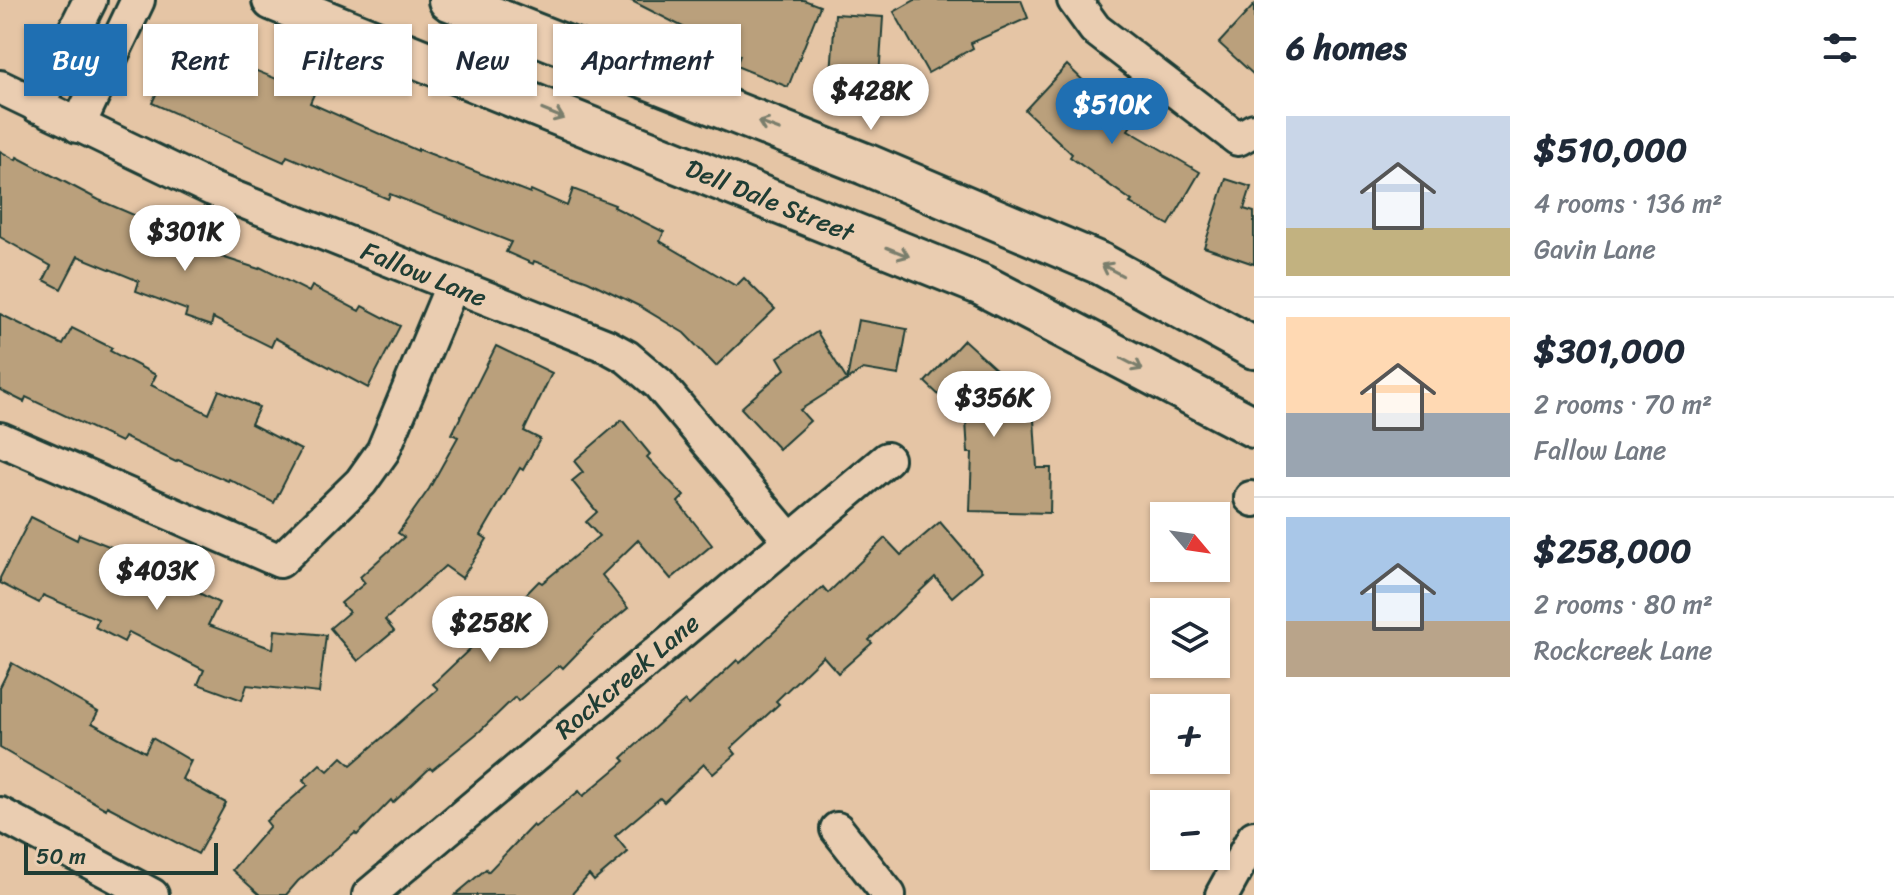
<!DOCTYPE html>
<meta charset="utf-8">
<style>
:root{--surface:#fff;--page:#f6f6f7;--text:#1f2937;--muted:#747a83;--line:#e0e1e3;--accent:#1f6fb2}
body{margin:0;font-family:Sriracha,sans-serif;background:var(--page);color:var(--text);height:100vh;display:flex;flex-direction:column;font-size:30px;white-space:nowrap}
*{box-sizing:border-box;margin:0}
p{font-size:26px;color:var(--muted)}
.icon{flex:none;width:44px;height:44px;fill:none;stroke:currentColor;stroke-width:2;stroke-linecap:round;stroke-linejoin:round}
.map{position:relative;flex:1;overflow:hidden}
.sheet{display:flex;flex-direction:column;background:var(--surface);width:640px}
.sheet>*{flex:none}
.banner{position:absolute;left:24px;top:24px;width:760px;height:72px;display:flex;gap:16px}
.needle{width:52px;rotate:119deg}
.buttons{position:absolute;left:1150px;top:502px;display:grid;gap:16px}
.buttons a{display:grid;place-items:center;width:80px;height:80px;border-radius:0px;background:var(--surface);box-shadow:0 2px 6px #0004;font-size:40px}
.scale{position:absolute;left:24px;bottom:20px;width:194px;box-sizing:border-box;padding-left:8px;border:4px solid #1f3d34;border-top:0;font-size:22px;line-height:28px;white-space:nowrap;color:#1f3d34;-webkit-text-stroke:6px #eacdb1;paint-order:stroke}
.price{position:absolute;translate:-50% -68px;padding:0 18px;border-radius:28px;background:#fff;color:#222;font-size:26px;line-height:52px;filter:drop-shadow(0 2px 4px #0008)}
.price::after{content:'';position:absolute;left:50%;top:48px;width:24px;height:18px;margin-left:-12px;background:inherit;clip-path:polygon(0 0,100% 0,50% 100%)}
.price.active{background:var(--accent);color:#fff}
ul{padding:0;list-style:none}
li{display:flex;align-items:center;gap:24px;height:200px;padding:0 32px}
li+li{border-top:2px solid var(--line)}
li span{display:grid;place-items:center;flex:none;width:224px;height:160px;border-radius:0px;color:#555}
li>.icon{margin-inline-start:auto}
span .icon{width:96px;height:96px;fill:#fffc;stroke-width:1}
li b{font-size:34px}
h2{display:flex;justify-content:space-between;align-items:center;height:96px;padding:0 32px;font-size:34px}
.pill{padding:0 28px;border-radius:0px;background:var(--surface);box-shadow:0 2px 6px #0004;font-size:28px;line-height:72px}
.pill.active{background:var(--accent);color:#fff}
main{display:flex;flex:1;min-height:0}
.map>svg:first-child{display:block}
.building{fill:#baa07c;stroke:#1f3d34;stroke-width:2}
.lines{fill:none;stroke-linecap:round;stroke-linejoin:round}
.minor-casing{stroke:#1f3d34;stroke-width:38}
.major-casing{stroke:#1f3d34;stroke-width:46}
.minor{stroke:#eacdb1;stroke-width:32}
.major{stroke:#eacdb1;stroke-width:40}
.oneway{stroke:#7a7e6c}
.labels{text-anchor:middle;stroke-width:8;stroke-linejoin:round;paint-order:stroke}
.street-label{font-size:26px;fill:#1f3d34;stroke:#eacdb1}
</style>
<main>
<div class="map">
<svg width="1254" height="895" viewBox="0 0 1254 895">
<rect width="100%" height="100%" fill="#e5c5a5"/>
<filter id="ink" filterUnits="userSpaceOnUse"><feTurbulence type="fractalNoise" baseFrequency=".0125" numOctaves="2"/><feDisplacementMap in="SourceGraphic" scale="16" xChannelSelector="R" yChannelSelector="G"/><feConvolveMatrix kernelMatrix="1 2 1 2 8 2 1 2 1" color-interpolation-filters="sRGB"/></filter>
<g filter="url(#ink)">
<!-- building -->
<g class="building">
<polygon points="630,0 804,0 820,6 788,87 736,66 740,55 682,35 685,28"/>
<polygon points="915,0 1021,0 1028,18 971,43 973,48 928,73 894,12"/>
<polygon points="1254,5 1254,75 1219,43"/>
<polygon points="835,14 883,17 878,93 830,90"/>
<polygon points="182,37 217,55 314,94 310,103 418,151 418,149 530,193 531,190 567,206 573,189 615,205 614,207 664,232 660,241 736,286 744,278 775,309 716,366 684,333 639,306 588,281 534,261 533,264 506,252 511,242 390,194 388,199 287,156 284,162 152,103"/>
<polygon points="1067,65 1096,93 1135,120 1128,130 1200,172 1169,225 1130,203 1132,201 1070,157 1072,154 1025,110"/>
<polygon points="0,151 16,160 17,157 99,200 141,218 140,222 198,244 197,249 259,269 260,267 309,292 312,286 359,311 362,306 400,326 368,388 275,338 271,347 213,318 211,326 185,317 187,310 136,291 139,281 78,256 61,289 44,280 51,266 0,237"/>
<polygon points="1226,179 1251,187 1244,209 1254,212 1254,264 1204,247"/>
<polygon points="0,314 63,345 72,328 112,348 110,351 156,375 151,385 209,414 219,390 259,407 251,424 301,450 274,503 229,479 228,481 178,460 176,462 124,437 121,442 26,397 24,402 0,390"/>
<polygon points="858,320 907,329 899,375 863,369 847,380"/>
<polygon points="817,332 847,380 800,410 810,421 779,449 741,408 785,369 778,357"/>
<polygon points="964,340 998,371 963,407 1033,403 1037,468 1051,468 1050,513 970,511 972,453 968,453 966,421 925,382"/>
<polygon points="496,346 552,373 524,431 540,439 523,470 520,468 481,535 487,539 462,578 445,566 385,620 394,631 358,661 330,628 349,612 341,603 365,583 360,577 404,537 398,533 429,489 458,437 452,434"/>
<polygon points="622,420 650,454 647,457 684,496 678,502 712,545 671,579 638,540 602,575 628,608 592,638 563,668 560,665 518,701 515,697 480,731 432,770 430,768 393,803 391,800 357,835 355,833 298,881 286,895 260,895 232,870 270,826 266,821 308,785 303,780 320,764 328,771 342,757 351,765 438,689 433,684 472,647 466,639 500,610 505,616 539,581 542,583 599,536 586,522 597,512 572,481 583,472 574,461"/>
<polygon points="31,517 77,540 79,534 131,555 170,575 169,578 219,603 208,625 273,649 275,630 326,635 319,693 247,685 242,700 198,684 204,670 129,632 124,642 95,627 98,619 43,595 39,603 0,583 0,578"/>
<polygon points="940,522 982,571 952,597 935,577 869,640 872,643 838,673 823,656 776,701 779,704 731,748 736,754 713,774 704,764 664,802 660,798 615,836 628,852 594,881 589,875 571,895 455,895 486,869 488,872 533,825 535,827 579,791 583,796 625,761 622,758 664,719 685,701 689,705 737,660 740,663 823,587 828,593 885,538 901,555"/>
<polygon points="12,663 98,712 92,723 145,752 152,738 191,761 182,779 226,803 198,854 107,806 106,809 0,748 0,687"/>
</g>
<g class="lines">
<defs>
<g id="minor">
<polyline points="1074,0 1095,29 1238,139 1254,130"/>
<polyline points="0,87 212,189 607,346 627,357 659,384 789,539"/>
<polyline points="37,106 90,0"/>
<polyline points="78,126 138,0"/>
<polyline points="0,439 280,561 361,482 383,451 452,286"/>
<polyline points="1251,498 1254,500"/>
<polyline points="0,814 152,895"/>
<polyline points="837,829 889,895"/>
<polyline points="369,895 887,459"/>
<polyline points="1222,895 1254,837"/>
</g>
<g id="major">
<polyline points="273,0 982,285 1254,427"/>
<polyline points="449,0 865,164 1101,264 1254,348"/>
</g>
</defs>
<!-- minor casing -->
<use href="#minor" class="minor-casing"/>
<!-- major casing -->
<use href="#major" class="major-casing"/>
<!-- minor -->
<use href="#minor" class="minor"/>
<!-- major -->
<use href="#major" class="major"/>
</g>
<!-- one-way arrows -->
<defs><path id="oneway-shaft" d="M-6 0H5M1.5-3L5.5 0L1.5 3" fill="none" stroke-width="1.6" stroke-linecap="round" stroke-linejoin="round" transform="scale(2)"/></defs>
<g class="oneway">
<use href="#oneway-shaft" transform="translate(553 114) rotate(22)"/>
<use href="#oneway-shaft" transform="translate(769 126) rotate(-159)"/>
<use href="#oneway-shaft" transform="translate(898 252) rotate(22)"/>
<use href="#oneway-shaft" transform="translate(1112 270) rotate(-152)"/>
<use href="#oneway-shaft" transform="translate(1132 364) rotate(28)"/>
</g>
</g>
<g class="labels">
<!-- street labels -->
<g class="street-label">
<text transform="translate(770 200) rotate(22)" y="9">Dell Dale Street</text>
<text transform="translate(424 274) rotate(22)" y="9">Fallow Lane</text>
<text transform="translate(627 676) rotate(-40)" y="9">Rockcreek Lane</text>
</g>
</g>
</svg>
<div class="buttons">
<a><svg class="needle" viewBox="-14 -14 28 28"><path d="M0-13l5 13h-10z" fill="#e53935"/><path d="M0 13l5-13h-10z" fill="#747a83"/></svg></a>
<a><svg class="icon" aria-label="layers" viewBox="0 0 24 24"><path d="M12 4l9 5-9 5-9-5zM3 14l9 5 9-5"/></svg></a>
<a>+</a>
<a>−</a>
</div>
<div class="scale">50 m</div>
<b class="price" style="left:871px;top:132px">$428K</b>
<b class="price active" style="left:1112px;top:146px">$510K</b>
<b class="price" style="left:185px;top:273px">$301K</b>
<b class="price" style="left:994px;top:439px">$356K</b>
<b class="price" style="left:157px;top:612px">$403K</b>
<b class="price" style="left:490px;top:664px">$258K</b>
<div class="banner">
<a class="pill active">Buy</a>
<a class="pill">Rent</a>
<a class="pill">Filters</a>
<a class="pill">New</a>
<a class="pill">Apartment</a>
</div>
</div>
<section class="sheet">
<h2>6 homes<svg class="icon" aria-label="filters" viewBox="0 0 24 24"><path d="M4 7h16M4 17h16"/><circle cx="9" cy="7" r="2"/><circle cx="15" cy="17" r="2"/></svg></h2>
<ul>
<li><span style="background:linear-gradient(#c9d6e8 70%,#c2b280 0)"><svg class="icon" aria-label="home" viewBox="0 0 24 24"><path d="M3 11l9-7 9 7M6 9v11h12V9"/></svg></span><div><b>$510,000</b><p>4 rooms · 136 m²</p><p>Gavin Lane</p></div></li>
<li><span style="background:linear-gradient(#ffd9b3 60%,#9aa5b1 0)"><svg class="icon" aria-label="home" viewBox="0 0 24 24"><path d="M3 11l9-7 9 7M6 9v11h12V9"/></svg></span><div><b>$301,000</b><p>2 rooms · 70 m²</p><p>Fallow Lane</p></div></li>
<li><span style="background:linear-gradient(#a9c7e8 65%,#b9a48a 0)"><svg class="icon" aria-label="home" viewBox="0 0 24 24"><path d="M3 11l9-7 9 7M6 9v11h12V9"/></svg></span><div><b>$258,000</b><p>2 rooms · 80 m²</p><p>Rockcreek Lane</p></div></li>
</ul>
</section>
</main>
